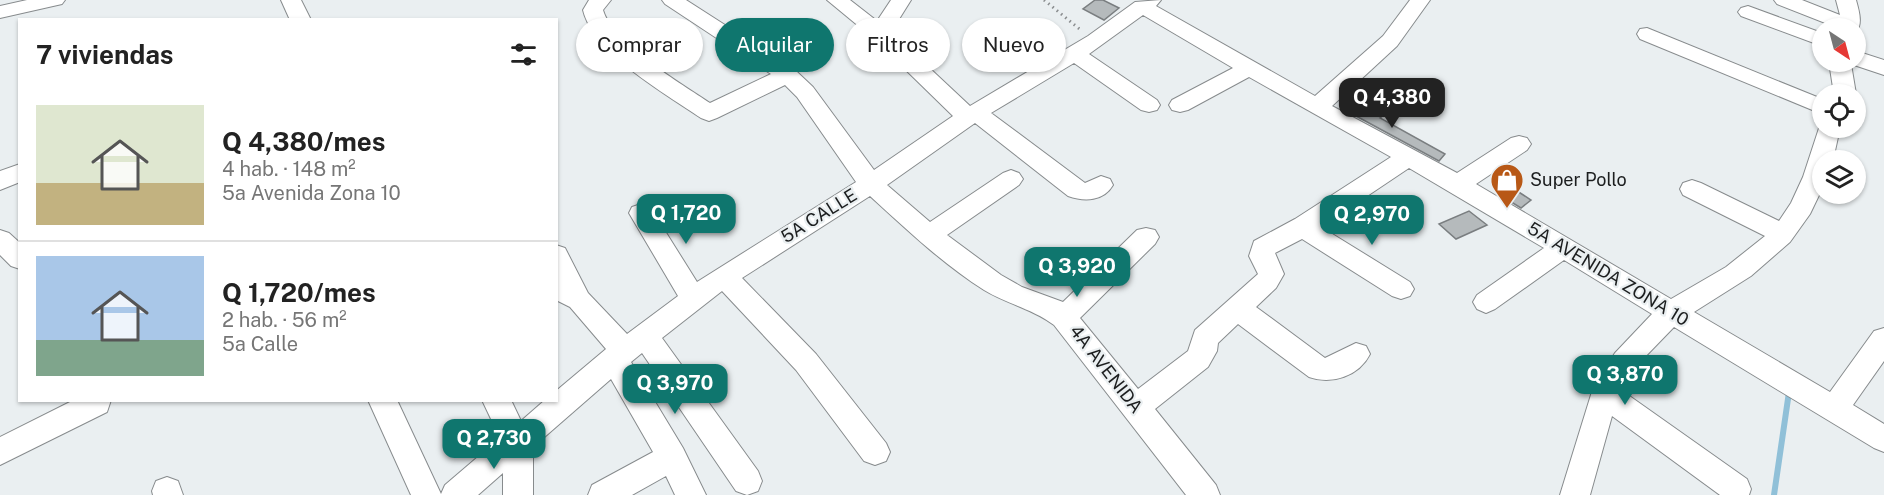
<!DOCTYPE html>
<html lang="es">
<meta charset="utf-8">
<style>
:root{--surface:#fff;--page:#f2f2f2;--text:#222;--muted:#767676;--line:#e0e0e0;--accent:#0f766e}
body{margin:0;font-family:"Public Sans",sans-serif;background:var(--page);color:var(--text);height:100vh;display:flex;flex-direction:column;font-size:22px;white-space:nowrap}
*{box-sizing:border-box;margin:0}
p{font-size:20px;color:var(--muted)}
.icon{flex:none;width:33px;height:33px;fill:none;stroke:currentColor;stroke-width:2;stroke-linecap:round;stroke-linejoin:round}
.map{position:relative;flex:1;overflow:hidden}
.panel{position:absolute;left:18px;top:18px;width:540px;height:384px;display:flex;flex-direction:column;background:var(--surface);border-radius:0px;box-shadow:0 2px 4px #0004}
.panel>*{flex:none}
.guide{position:absolute;left:576px;top:18px;width:570px;height:54px;display:flex;gap:12px}
.needle{width:39px;rotate:144deg}
.fabs{position:absolute;left:1812px;top:18px;display:grid;gap:12px}
.fabs a{display:grid;place-items:center;width:54px;height:54px;border-radius:50%;background:var(--surface);box-shadow:0 2px 4px #0004;font-size:30px}
.price{position:absolute;translate:-50% -51px;padding:0 14px;border-radius:12px;background:var(--accent);color:#fff;font-size:20px;line-height:39px;filter:drop-shadow(0 2px 3px #0008)}
.price::after{content:'';position:absolute;left:50%;top:36px;width:18px;height:14px;margin-left:-9px;background:inherit;clip-path:polygon(0 0,100% 0,50% 100%)}
.price.current{background:#222;color:#fff}
ul{padding:0;list-style:none}
li{display:flex;align-items:center;gap:18px;height:150px;padding:0 18px}
li+li{border-top:2px solid var(--line)}
li span{display:grid;place-items:center;flex:none;width:168px;height:120px;border-radius:0px;color:#555}
li>.icon{margin-inline-start:auto}
span .icon{width:72px;height:72px;fill:#fffc;stroke-width:1}
li b{font-size:26px}
h2{display:flex;justify-content:space-between;align-items:center;height:72px;padding:0 18px;font-size:26px}
.tag{padding:0 21px;border-radius:27px;background:var(--surface);box-shadow:0 2px 4px #0004;font-size:21px;line-height:54px}
.tag.current{background:var(--accent);color:#fff}
.map>svg:first-child{display:block}
.lines{fill:none;stroke-linecap:round;stroke-linejoin:round}
.stream{stroke:#90c0d8;stroke-width:6}
.building{fill:#b5babc;stroke:#7a7e80;stroke-width:1.5}
.minor-casing{stroke:#878b8d;stroke-width:2}
.path{stroke:#8a8d8f;stroke-width:3;stroke-dasharray:1.5 4;stroke-linecap:butt}
.minor{fill:#fff;fill-rule:evenodd}
.labels{text-anchor:middle;stroke-width:4.5;stroke-linejoin:round;paint-order:stroke}
.poi-label{font-size:18px;fill:#1c1e1f;stroke:#eaeff1;text-anchor:start}
.street-label{font-size:18px;fill:#1c1e1f;stroke:#eaeff1}
</style>
<div class="map">
<svg width="1884" height="495" viewBox="0 0 1884 495">
<rect width="100%" height="100%" fill="#eaeff1"/>
<g class="lines">
<!-- stream -->
<polyline class="stream" points="1774,495 1789,392"/>
</g>
<!-- building -->
<g class="building">
<polygon points="1095,0 1103,0 1119,8 1104,20 1083,9"/>
<polygon points="1357,100 1384,115 1380,118 1445,154 1439,161 1345,110"/>
<polygon points="1514,189 1531,200 1521,208 1503,197"/>
<polygon points="1469,211 1487,225 1456,239 1439,224"/>
</g>
<g class="lines">
<defs>
<g id="minor">
<polygon points="27,0 65,0 62,4 0,18 0,6"/>
<polygon points="281,0 301,0 311,20 290,20"/>
<path d="M 589,0 L 611,0 L 603,10 C 612,43 682,84 710,103 L 771,74 L 665,4 L 662,0 L 686,0 L 795,70 L 813,87 L 874,170 L 953,116 L 873,38 L 827,0 L 850,0 L 877,21 L 891,0 L 911,0 L 891,32 L 970,106 L 1088,36 L 1135,2 L 1161,0 L 1156,6 L 1315,96 L 1383,36 L 1410,0 L 1430,0 L 1397,46 L 1332,106 L 1457,173 L 1511,138 L 1519,136 L 1527,138 L 1531,144 L 1527,150 L 1476,184 L 1671,299 L 1726,267 L 1765,236 L 1683,195 L 1680,189 L 1683,183 L 1692,180 L 1701,183 L 1779,221 L 1791,203 L 1803,177 L 1821,122 L 1822,128 L 1840,128 L 1833,160 L 1822,160 L 1822,189 L 1810,214 L 1790,242 L 1751,276 L 1694,312 L 1830,392 L 1874,331 L 1884,328 L 1884,361 L 1853,405 L 1884,424 L 1884,452 L 1874,448 L 1674,327 L 1643,359 L 1621,390 L 1747,479 L 1751,489 L 1749,495 L 1720,495 L 1612,416 L 1590,495 L 1560,495 L 1594,385 L 1615,353 L 1652,314 L 1564,260 L 1495,309 L 1486,313 L 1477,309 L 1473,302 L 1477,295 L 1544,248 L 1409,168 L 1321,227 L 1410,282 L 1414,289 L 1410,296 L 1401,299 L 1392,296 L 1302,239 L 1275,253 L 1284,274 L 1276,288 L 1256,307 L 1325,358 L 1356,343 L 1366,346 L 1370,354 C 1359,376 1332,385 1309,377 L 1238,324 L 1218,343 L 1217,351 L 1208,367 L 1155,409 L 1216,485 L 1220,495 L 1186,495 L 1054,325 C 1033,309 1007,304 984,290 C 943,264 906,229 870,196 L 742,278 L 816,354 L 886,443 L 890,452 L 886,461 L 875,465 L 864,461 L 796,370 L 722,291 L 662,338 L 758,471 L 762,481 L 758,491 L 747,495 L 736,491 L 642,353 L 631,362 L 683,448 L 706,495 L 675,495 L 666,476 L 632,495 L 588,495 L 592,485 L 653,452 L 611,379 L 533,447 L 533,495 L 503,495 L 503,473 L 478,495 L 411,495 L 368,400 L 397,400 L 441,494 L 445,485 L 500,438 L 482,400 L 511,400 L 521,421 L 545,400 L 556,400 L 556,391 L 606,349 L 570,307 L 556,300 L 556,245 L 565,248 L 588,293 L 627,334 L 678,296 L 629,213 L 632,207 L 641,204 L 650,207 L 697,282 L 856,182 L 797,97 L 785,85 L 717,118 L 709,121 L 701,118 C 666,94 593,53 583,10 ZM 1143,15 L 1233,68 L 1172,100 L 1169,105 L 1172,110 L 1180,112 L 1188,110 L 1249,77 L 1391,157 L 1295,219 L 1254,241 L 1249,256 L 1258,274 L 1195,330 L 1188,351 L 1138,389 L 1080,318 L 1155,244 L 1159,237 L 1155,230 L 1146,228 L 1137,230 L 1063,302 L 1022,287 L 1001,275 L 947,235 L 1019,185 L 1023,179 L 1019,173 L 1011,170 L 1003,173 L 930,222 L 887,185 L 975,123 L 1068,196 C 1085,202 1104,201 1113,185 L 1110,179 L 1101,176 L 1085,183 L 991,113 L 1074,63 L 1141,110 L 1149,112 L 1157,110 L 1160,105 L 1157,100 L 1089,54 Z"/>
<path d="M 1774,0 L 1802,0 L 1840,15 L 1836,0 L 1856,0 C 1859,11 1863,24 1856,32 L 1856,28 L 1838,28 L 1777,4 Z"/>
<polygon points="1748,6 1822,33 1822,46 1741,16 1738,12 1741,8"/>
<polygon points="1647,28 1822,99 1822,114 1640,39 1637,34 1640,29"/>
<polygon points="1856,51 1884,60 1884,75 1851,64 1856,94 1834,94 1829,62 1856,62"/>
<polygon points="20,164 20,182 0,190 0,171"/>
<polygon points="0,230 9,233 20,243 20,269 11,266 0,255"/>
<polygon points="74,400 111,400 107,412 0,465 0,437"/>
<polygon points="167,477 178,481 183,495 153,495 152,491 156,481"/>
</g>
</defs>
<!-- minor casing -->
<use href="#minor" class="minor-casing"/>
<!-- path -->
<polyline class="path" points="1044,0 1082,31"/>
<!-- minor -->
<use href="#minor" class="minor"/>
</g>
<!-- icons -->
<defs>
<symbol id="shop-pin" viewBox="-11 -11 22 30"><path d="M0 17L-7.5 6A9.5 9.5 0 1 1 7.5 6Z" fill="#b85816" stroke="#eaeff1"/><path d="M-5-2.5h2.3a2.7 3.5 0 0 1 5.4 0H5L5.5 6h-11ZM-1.5-2.5h3a1.5 2.3 0 0 0-3 0Z" fill="#fff"/></symbol>
</defs>
<g fill-rule="evenodd">
<use href="#shop-pin" x="1488" y="161" width="38" height="52"/>
</g>
<g class="labels">
<!-- poi labels -->
<g class="poi-label">
<text x="1530" y="186">Super Pollo</text>
</g>
<!-- street labels -->
<g class="street-label">
<text transform="translate(819 216) rotate(-32)" y="6">5A CALLE</text>
<text transform="translate(1608 274) rotate(31)" y="6">5A AVENIDA ZONA 10</text>
<text transform="translate(1106 369) rotate(52)" y="6">4A AVENIDA</text>
</g>
</g>
</svg>
<div class="fabs">
<a><svg class="needle" viewBox="-14 -14 28 28"><path d="M0-13l5 13h-10z" fill="#e53935"/><path d="M0 13l5-13h-10z" fill="#767676"/></svg></a>
<a><svg class="icon" aria-label="locate" viewBox="0 0 24 24"><circle cx="12" cy="12" r="6"/><path d="M12 2v4M12 18v4M2 12h4M18 12h4"/></svg></a>
<a><svg class="icon" aria-label="layers" viewBox="0 0 24 24"><path d="M12 4l9 5-9 5-9-5zM3 14l9 5 9-5"/></svg></a>
</div>
<b class="price current" style="left:1392px;top:129px">Q 4,380</b>
<b class="price" style="left:686px;top:245px">Q 1,720</b>
<b class="price" style="left:1372px;top:246px">Q 2,970</b>
<b class="price" style="left:1077px;top:298px">Q 3,920</b>
<b class="price" style="left:1625px;top:406px">Q 3,870</b>
<b class="price" style="left:675px;top:415px">Q 3,970</b>
<b class="price" style="left:494px;top:470px">Q 2,730</b>
<div class="guide">
<a class="tag">Comprar</a>
<a class="tag current">Alquilar</a>
<a class="tag">Filtros</a>
<a class="tag">Nuevo</a>
</div>
<section class="panel">
<h2>7 viviendas<svg class="icon" aria-label="filters" viewBox="0 0 24 24"><path d="M4 7h16M4 17h16"/><circle cx="9" cy="7" r="2"/><circle cx="15" cy="17" r="2"/></svg></h2>
<ul>
<li><span style="background:linear-gradient(#dfe7d0 65%,#c2b280 0)"><svg class="icon" aria-label="home" viewBox="0 0 24 24"><path d="M3 11l9-7 9 7M6 9v11h12V9"/></svg></span><div><b>Q 4,380/mes</b><p>4 hab. · 148 m²</p><p>5a Avenida Zona 10</p></div></li>
<li><span style="background:linear-gradient(#a9c7e8 70%,#7fa58c 0)"><svg class="icon" aria-label="home" viewBox="0 0 24 24"><path d="M3 11l9-7 9 7M6 9v11h12V9"/></svg></span><div><b>Q 1,720/mes</b><p>2 hab. · 56 m²</p><p>5a Calle</p></div></li>
</ul>
</section>
</div>
